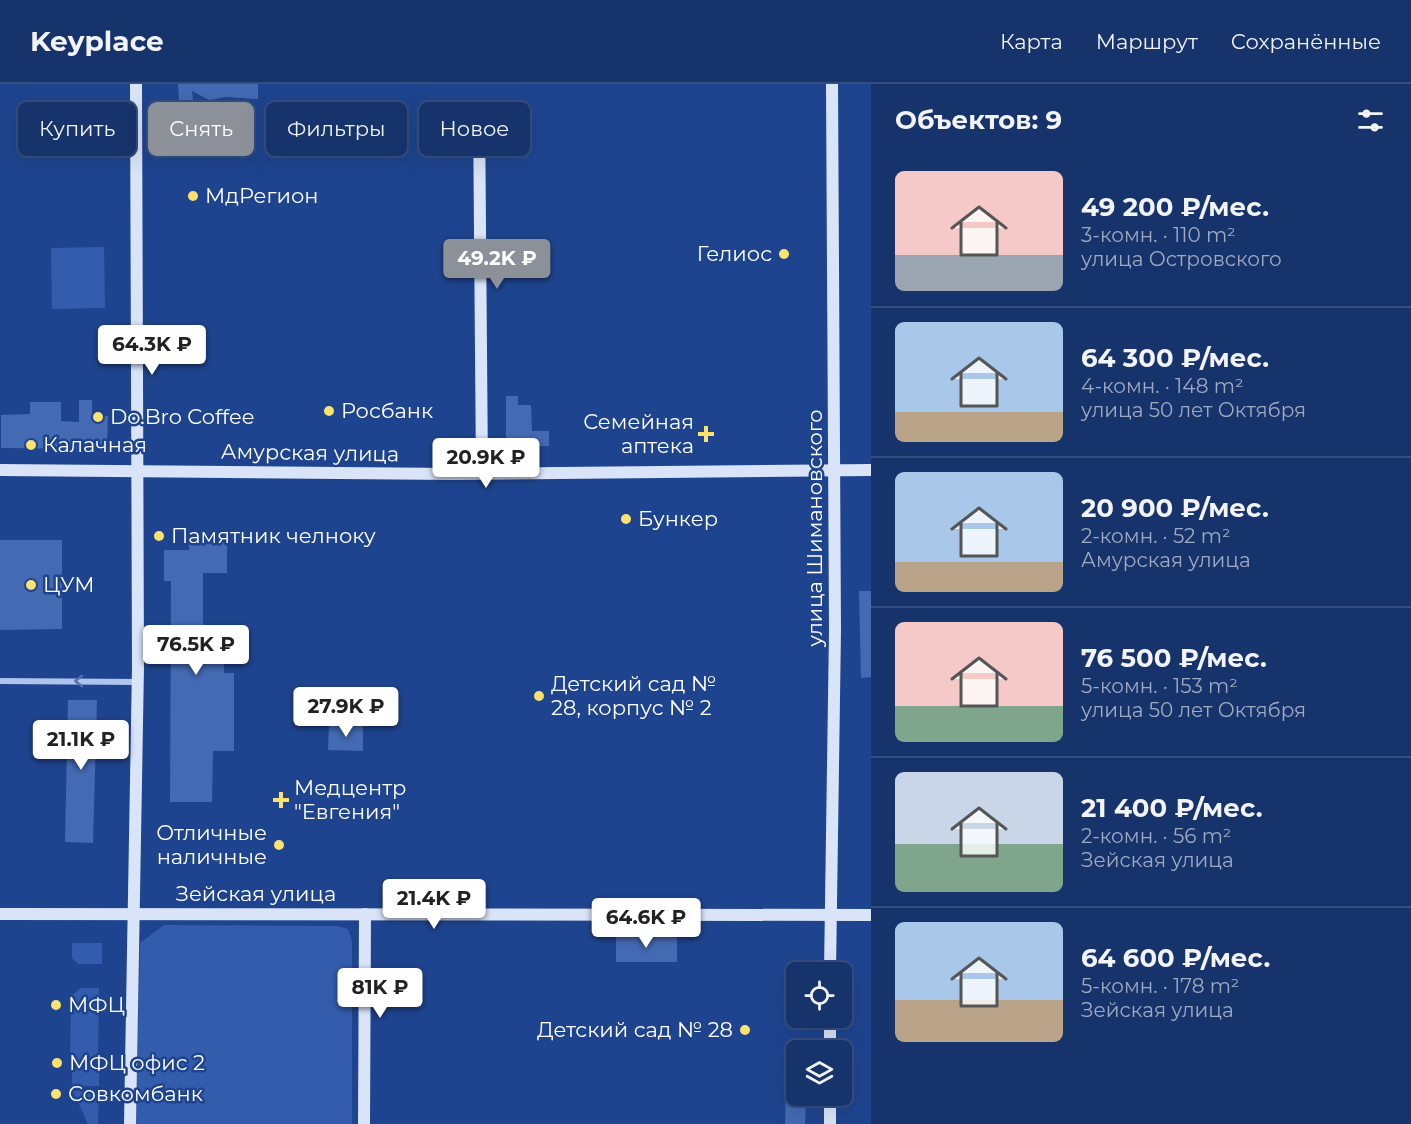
<!DOCTYPE html>
<html lang="ru">
<meta charset="utf-8">
<style>
:root{--surface:#17336b;--page:#243f73;--text:#f1f3f6;--muted:#9eaac1;--line:#364e7e;--accent:#8c9099}
body{margin:0;font-family:Montserrat,sans-serif;background:var(--page);color:var(--text);height:100vh;display:flex;flex-direction:column;font-size:22px;white-space:nowrap}
*{box-sizing:border-box;margin:0}
p{font-size:20px;color:var(--muted)}
.icon{flex:none;width:33px;height:33px;fill:none;stroke:currentColor;stroke-width:2;stroke-linecap:round;stroke-linejoin:round}
.map{position:relative;flex:1;overflow:hidden}
.sheet{display:flex;flex-direction:column;background:var(--surface);width:540px}
.sheet>*{flex:none}
.banner{position:absolute;left:18px;top:18px;width:570px;height:54px;display:flex;gap:12px}
.fabs{position:absolute;left:786px;top:878px;display:grid;gap:12px}
.fabs a{display:grid;place-items:center;width:66px;height:66px;border-radius:9px;background:var(--surface);box-shadow:0 6px 24px #0002,0 0 0 2px var(--line);font-size:30px}
.price{position:absolute;translate:-50% -51px;padding:0 14px;border-radius:6px;background:#fff;color:#222;font-size:20px;line-height:39px;filter:drop-shadow(0 2px 3px #0008)}
.price::after{content:'';position:absolute;left:50%;top:36px;width:18px;height:14px;margin-left:-9px;background:inherit;clip-path:polygon(0 0,100% 0,50% 100%)}
.price.current{background:var(--accent);color:#fff}
ul{padding:0;list-style:none}
li{display:flex;align-items:center;gap:18px;height:150px;padding:0 24px}
li+li{border-top:2px solid var(--line)}
li span{display:grid;place-items:center;flex:none;width:168px;height:120px;border-radius:9px;color:#555}
li>.icon{margin-inline-start:auto}
span .icon{width:72px;height:72px;fill:#fffc;stroke-width:1}
li b{font-size:26px}
h2{display:flex;justify-content:space-between;align-items:center;height:72px;padding:0 24px;font-size:26px}
.pill{padding:0 21px;border-radius:9px;background:var(--surface);box-shadow:0 6px 24px #0002,0 0 0 2px var(--line);font-size:21px;line-height:54px}
.pill.current{background:var(--accent);color:#fff}
header{display:flex;align-items:center;gap:36px;box-sizing:border-box;height:84px;padding:0 30px;background:var(--surface);border-bottom:2px solid var(--line)}
header strong{font-size:28px}
nav{display:flex;gap:33px;margin-inline-start:auto;font-size:21px}
main{display:flex;flex:1;min-height:0}
.map>svg:first-child{display:block}
.green{fill:#335cac}
.building{fill:#446ab4}
.lines{fill:none;stroke-linecap:round;stroke-linejoin:round}
.street{stroke:#aec3ed;stroke-width:6}
.secondary{stroke:#dae4f9;stroke-width:12}
.oneway{stroke:#5170b0}
.poi-dot{fill:#fbe16e;stroke:#1f448f;stroke-width:2}
.labels{text-anchor:middle;stroke-width:5;stroke-linejoin:round;paint-order:stroke}
.poi-label{font-size:21px;fill:#fff;stroke:#1f448f;text-anchor:start}
.street-label{font-size:21px;fill:#fff;stroke:#1f448f}
</style>
<header>
<strong>Keyplace</strong>
<nav><a>Карта</a><a>Маршрут</a><a>Сохранённые</a></nav>
</header>
<main>
<div class="map">
<svg width="871" height="1040" viewBox="0 0 871 1040">
<rect width="100%" height="100%" fill="#1f448f"/>
<!-- green -->
<g class="green">
<polygon points="104,163 105,224 52,225 51,164"/>
<polygon points="164,841 337,842 348,845 352,857 352,1040 136,1040 140,859"/>
<polygon points="72,859 102,859 102,880 78,880 72,874"/>
<polygon points="81,904 99,904 98,977 70,977 71,912"/>
<rect x="72" y="985" width="27" height="17"/>
<polygon points="73,1007 99,1007 98,1040 88,1040"/>
</g>
<!-- building -->
<g class="building">
<polygon points="178,0 258,0 258,15 226,13 209,16 192,7 193,16 179,16"/>
<polygon points="506,312 518,312 518,321 531,321 532,347 549,347 549,362 506,362"/>
<polygon points="79,316 92,316 92,332 108,332 107,365 1,364 1,331 30,330 30,318 61,318 61,337 79,338"/>
<polygon points="0,456 62,456 62,545 0,546"/>
<polygon points="189,457 227,457 227,489 203,489 203,574 224,574 224,589 234,589 234,667 213,667 212,718 170,718 171,497 164,497 164,466 189,466"/>
<polygon points="859,507 871,507 871,593 861,594"/>
<polygon points="68,616 97,616 93,759 65,758"/>
<polygon points="329,641 363,642 363,667 328,666"/>
<polygon points="616,851 677,852 677,878 616,878"/>
<polygon points="786,997 796,997 797,1018 806,1018 805,1040 785,1040"/>
</g>
<g class="lines">
<!-- street -->
<polyline class="street" points="0,597 138,598"/>
<!-- secondary -->
<g class="secondary">
<polyline points="479,23 482,390"/>
<polyline points="0,386 454,390 871,386"/>
<polyline points="0,830 871,831"/>
<polyline points="830,888 835,546 832,0"/>
<polyline points="830,933 830,966"/>
<polyline points="830,1011 830,1040"/>
<polyline points="130,1040 138,582 136,0"/>
<polyline points="364,1040 365,830"/>
</g>
</g>
<!-- one-way arrows -->
<defs><path id="oneway-chevron" d="M-2-3.5L2.5 0L-2 3.5" fill="none" stroke-width="1.6" stroke-linecap="round" stroke-linejoin="round" transform="scale(1.5)"/></defs>
<use class="oneway" href="#oneway-chevron" transform="translate(79 597) rotate(-180)"/>
<!-- markers -->
<g class="poi-dot">
<circle cx="193" cy="112" r="6"/>
<circle cx="784" cy="170" r="6"/>
<circle cx="329" cy="327" r="6"/>
<circle cx="98" cy="333" r="6"/>
<path d="M703 341h6v6h6v6h-6v6h-6v-6h-6v-6h6z"/>
<circle cx="31" cy="361" r="6"/>
<circle cx="626" cy="435" r="6"/>
<circle cx="159" cy="452" r="6"/>
<circle cx="31" cy="501" r="6"/>
<circle cx="539" cy="612" r="6"/>
<path d="M278 707h6v6h6v6h-6v6h-6v-6h-6v-6h6z"/>
<circle cx="279" cy="761" r="6"/>
<circle cx="56" cy="921" r="6"/>
<circle cx="745" cy="946" r="6"/>
<circle cx="57" cy="979" r="6"/>
<circle cx="56" cy="1010" r="6"/>
</g>
<g class="labels">
<!-- poi labels -->
<g class="poi-label">
<text x="205" y="119">МдРегион</text>
<text x="772" y="177" text-anchor="end">Гелиос</text>
<text x="341" y="334">Росбанк</text>
<text x="110" y="340">Do.Bro Coffee</text>
<text x="694" y="345" text-anchor="end">Семейная<tspan x="694" dy="24">аптека</tspan></text>
<text x="43" y="368">Калачная</text>
<text x="638" y="442">Бункер</text>
<text x="171" y="459">Памятник челноку</text>
<text x="43" y="508">ЦУМ</text>
<text x="551" y="607">Детский сад №<tspan x="551" dy="24">28, корпус № 2</tspan></text>
<text x="294" y="711">Медцентр<tspan x="294" dy="24">"Евгения"</tspan></text>
<text x="267" y="756" text-anchor="end">Отличные<tspan x="267" dy="24">наличные</tspan></text>
<text x="68" y="928">МФЦ</text>
<text x="733" y="953" text-anchor="end">Детский сад № 28</text>
<text x="69" y="986">МФЦ офис 2</text>
<text x="68" y="1017">Совкомбанк</text>
</g>
<!-- street labels -->
<g class="street-label">
<text transform="translate(310 369) rotate(1)" y="7">Амурская улица</text>
<text transform="translate(815 444) rotate(-90)" y="7">улица Шимановского</text>
<text x="256" y="817">Зейская улица</text>
</g>
</g>
</svg>
<div class="fabs">
<a><svg class="icon" aria-label="locate" viewBox="0 0 24 24"><circle cx="12" cy="12" r="6"/><path d="M12 2v4M12 18v4M2 12h4M18 12h4"/></svg></a>
<a><svg class="icon" aria-label="layers" viewBox="0 0 24 24"><path d="M12 4l9 5-9 5-9-5zM3 14l9 5 9-5"/></svg></a>
</div>
<b class="price current" style="left:497px;top:206px">49.2K ₽</b>
<b class="price" style="left:152px;top:292px">64.3K ₽</b>
<b class="price" style="left:486px;top:405px">20.9K ₽</b>
<b class="price" style="left:196px;top:592px">76.5K ₽</b>
<b class="price" style="left:346px;top:654px">27.9K ₽</b>
<b class="price" style="left:81px;top:687px">21.1K ₽</b>
<b class="price" style="left:434px;top:846px">21.4K ₽</b>
<b class="price" style="left:646px;top:865px">64.6K ₽</b>
<b class="price" style="left:380px;top:935px">81K ₽</b>
<div class="banner">
<a class="pill">Купить</a>
<a class="pill current">Снять</a>
<a class="pill">Фильтры</a>
<a class="pill">Новое</a>
</div>
</div>
<section class="sheet">
<h2>Объектов: 9<svg class="icon" aria-label="filters" viewBox="0 0 24 24"><path d="M4 7h16M4 17h16"/><circle cx="9" cy="7" r="2"/><circle cx="15" cy="17" r="2"/></svg></h2>
<ul>
<li><span style="background:linear-gradient(#f6c9c9 70%,#9aa5b1 0)"><svg class="icon" aria-label="home" viewBox="0 0 24 24"><path d="M3 11l9-7 9 7M6 9v11h12V9"/></svg></span><div><b>49 200 ₽/мес.</b><p>3-комн. · 110 m²</p><p>улица Островского</p></div></li>
<li><span style="background:linear-gradient(#a9c7e8 75%,#b9a48a 0)"><svg class="icon" aria-label="home" viewBox="0 0 24 24"><path d="M3 11l9-7 9 7M6 9v11h12V9"/></svg></span><div><b>64 300 ₽/мес.</b><p>4-комн. · 148 m²</p><p>улица 50 лет Октября</p></div></li>
<li><span style="background:linear-gradient(#a9c7e8 75%,#b9a48a 0)"><svg class="icon" aria-label="home" viewBox="0 0 24 24"><path d="M3 11l9-7 9 7M6 9v11h12V9"/></svg></span><div><b>20 900 ₽/мес.</b><p>2-комн. · 52 m²</p><p>Амурская улица</p></div></li>
<li><span style="background:linear-gradient(#f6c9c9 70%,#7fa58c 0)"><svg class="icon" aria-label="home" viewBox="0 0 24 24"><path d="M3 11l9-7 9 7M6 9v11h12V9"/></svg></span><div><b>76 500 ₽/мес.</b><p>5-комн. · 153 m²</p><p>улица 50 лет Октября</p></div></li>
<li><span style="background:linear-gradient(#c9d6e8 60%,#7fa58c 0)"><svg class="icon" aria-label="home" viewBox="0 0 24 24"><path d="M3 11l9-7 9 7M6 9v11h12V9"/></svg></span><div><b>21 400 ₽/мес.</b><p>2-комн. · 56 m²</p><p>Зейская улица</p></div></li>
<li><span style="background:linear-gradient(#a9c7e8 65%,#b9a48a 0)"><svg class="icon" aria-label="home" viewBox="0 0 24 24"><path d="M3 11l9-7 9 7M6 9v11h12V9"/></svg></span><div><b>64 600 ₽/мес.</b><p>5-комн. · 178 m²</p><p>Зейская улица</p></div></li>
</ul>
</section>
</main>
